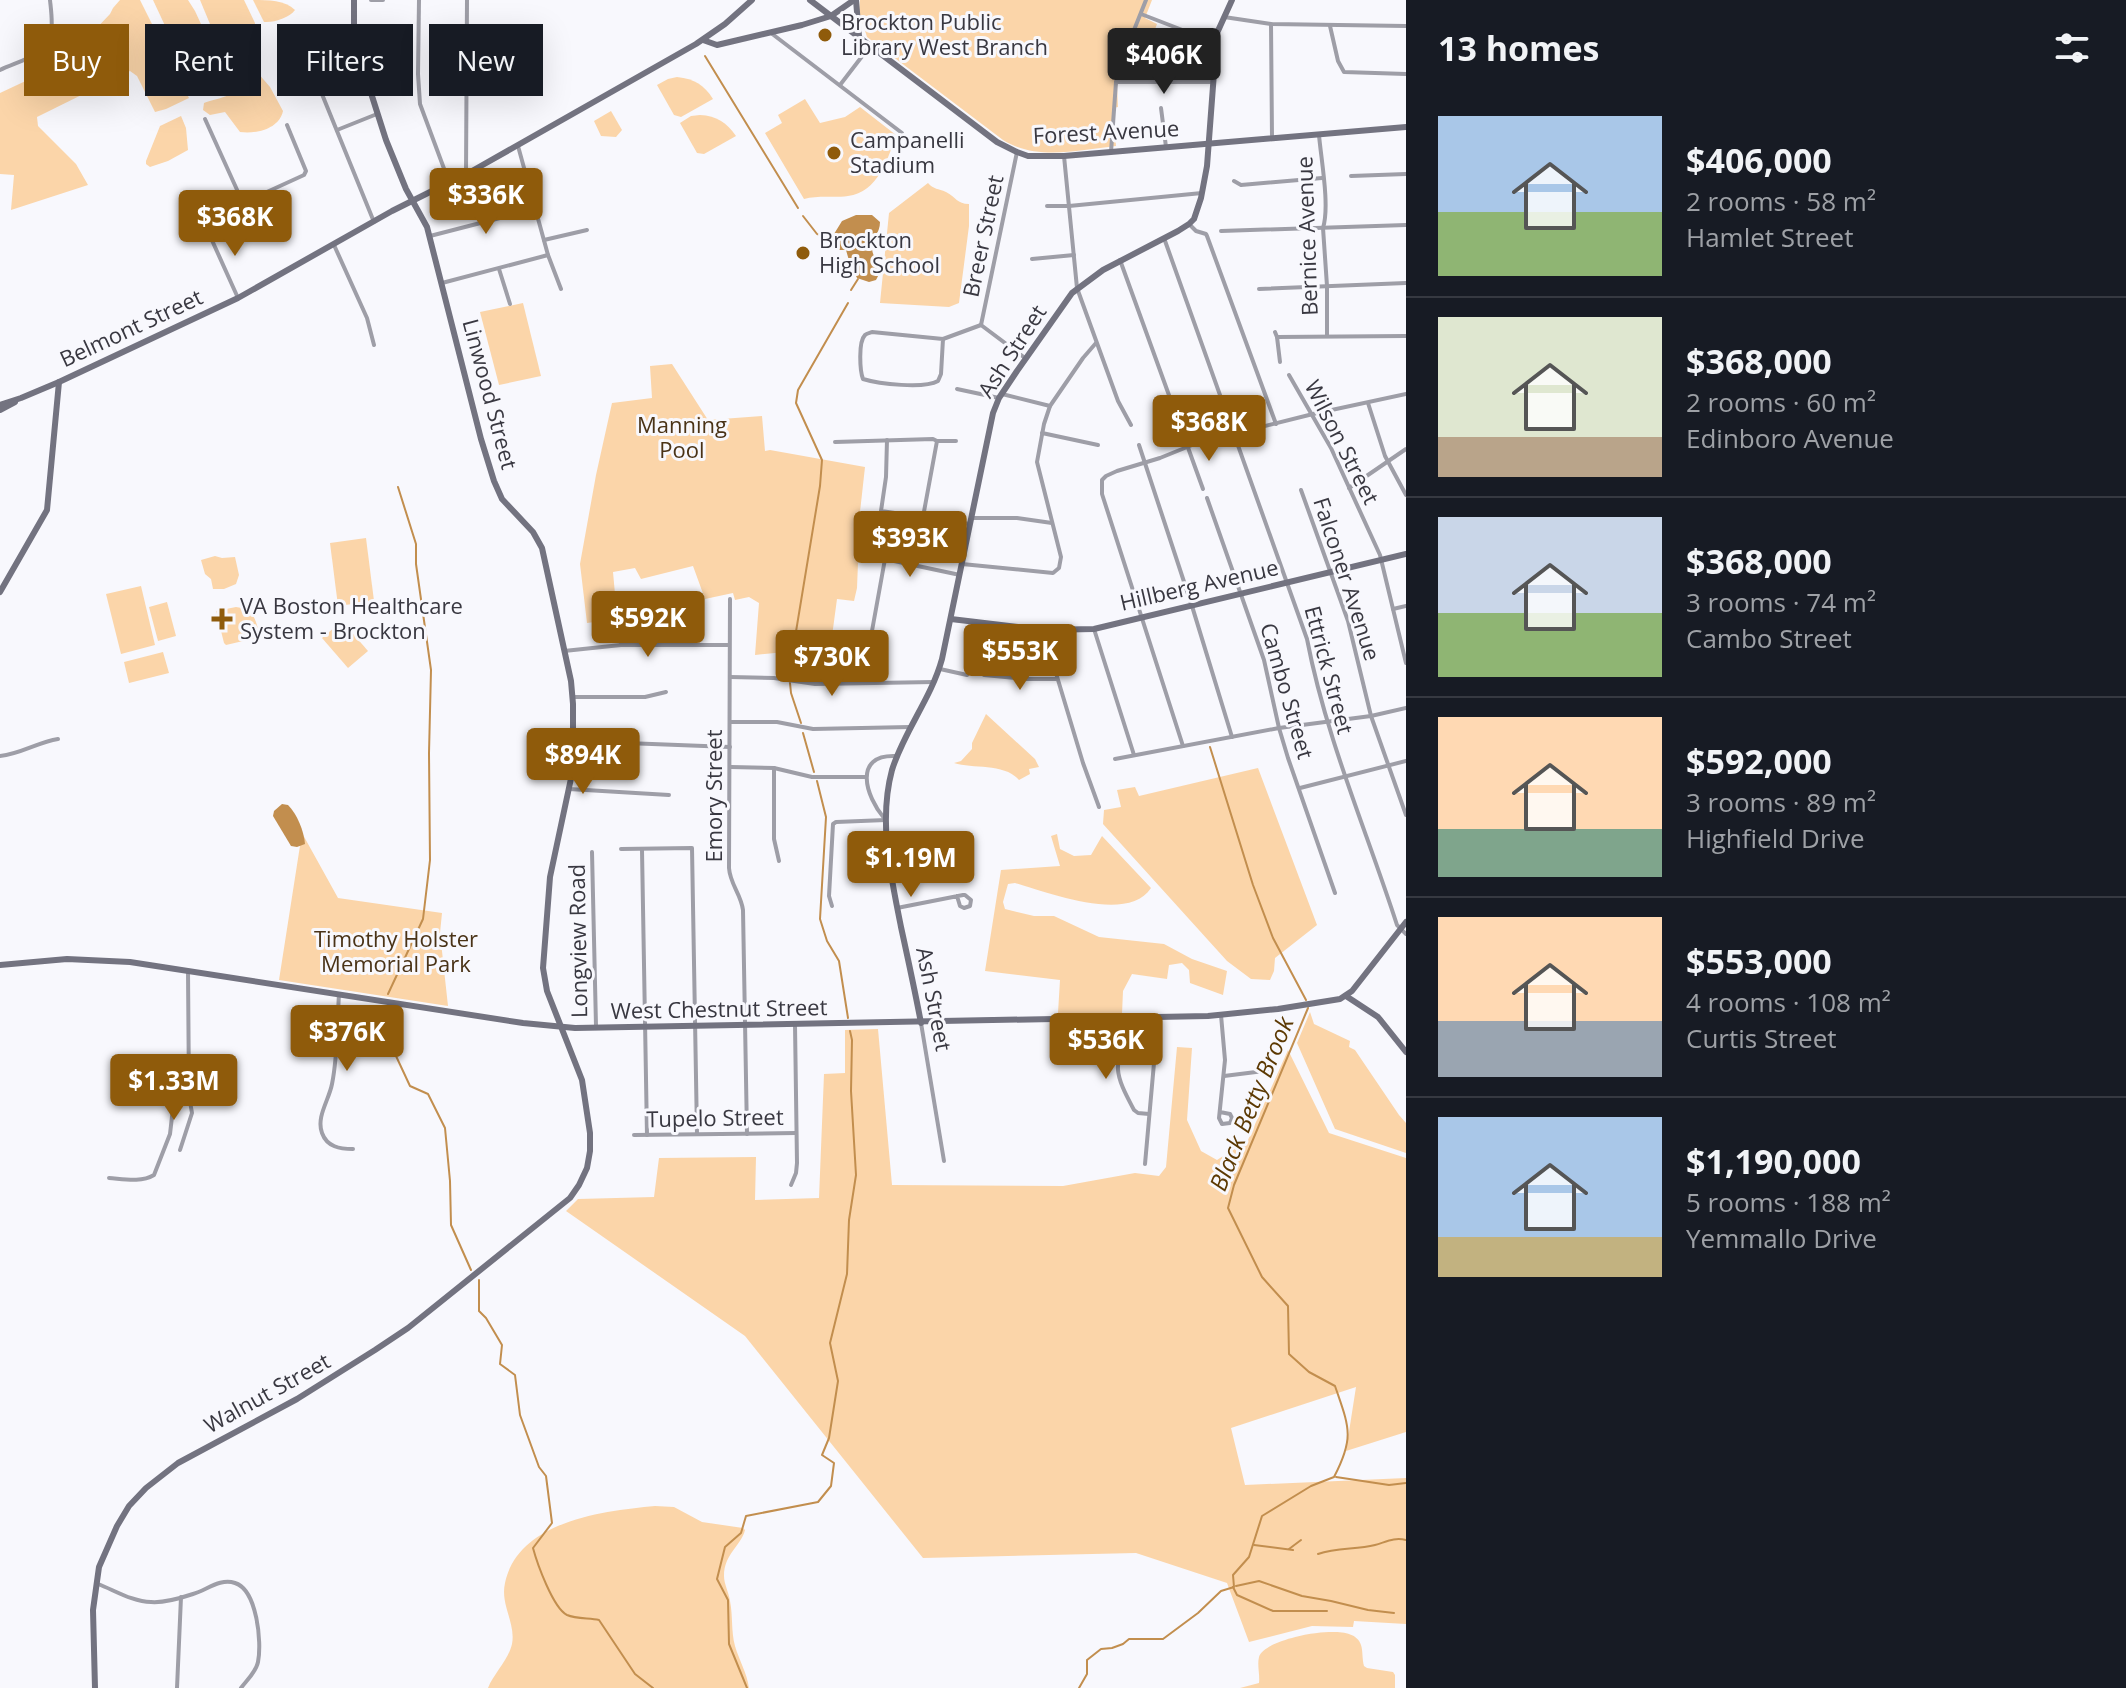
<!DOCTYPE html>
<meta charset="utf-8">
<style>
:root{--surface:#171b24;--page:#20242c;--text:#f1f3f6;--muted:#9ea1a6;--line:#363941;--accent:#8f5b0b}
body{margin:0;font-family:"Open Sans",sans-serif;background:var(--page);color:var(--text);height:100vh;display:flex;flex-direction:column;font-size:30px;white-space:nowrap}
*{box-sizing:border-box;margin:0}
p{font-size:26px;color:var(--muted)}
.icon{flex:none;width:44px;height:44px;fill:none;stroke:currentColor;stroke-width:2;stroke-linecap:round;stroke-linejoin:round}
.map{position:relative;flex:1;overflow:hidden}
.panel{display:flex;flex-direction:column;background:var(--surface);width:720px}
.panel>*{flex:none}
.guide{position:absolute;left:24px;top:24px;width:760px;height:72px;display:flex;gap:16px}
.price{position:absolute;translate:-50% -68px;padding:0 18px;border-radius:8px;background:var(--accent);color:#fff;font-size:26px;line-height:52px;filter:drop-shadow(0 2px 4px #0008)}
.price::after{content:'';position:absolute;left:50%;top:48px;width:24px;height:18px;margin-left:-12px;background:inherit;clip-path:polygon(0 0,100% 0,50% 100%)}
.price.selected{background:#222;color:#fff}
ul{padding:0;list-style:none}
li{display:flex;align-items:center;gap:24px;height:200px;padding:0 32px}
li+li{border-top:2px solid var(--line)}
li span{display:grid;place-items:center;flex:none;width:224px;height:160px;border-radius:0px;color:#555}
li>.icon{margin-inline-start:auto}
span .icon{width:96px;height:96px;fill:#fffc;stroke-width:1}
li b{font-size:34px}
h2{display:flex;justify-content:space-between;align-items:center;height:96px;padding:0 32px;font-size:34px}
.pill{padding:0 28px;border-radius:0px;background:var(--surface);box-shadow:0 8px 32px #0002;font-size:28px;line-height:72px}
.pill.selected{background:var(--accent);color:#fff}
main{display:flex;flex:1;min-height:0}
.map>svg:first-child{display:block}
.green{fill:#fbd5a9}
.water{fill:#c28e4e}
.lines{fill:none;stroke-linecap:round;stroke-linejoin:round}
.stream{stroke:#c28e4e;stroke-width:2}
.street{stroke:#9e9ea7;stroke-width:4}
.secondary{stroke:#737380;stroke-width:6}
.poi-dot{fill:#8f5b0b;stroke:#f8f8fd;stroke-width:3}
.labels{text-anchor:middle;stroke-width:6;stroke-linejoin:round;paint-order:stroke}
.poi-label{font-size:22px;fill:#393841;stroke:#f8f8fd;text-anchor:start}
.street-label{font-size:22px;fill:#393841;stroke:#f8f8fd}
.park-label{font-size:22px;fill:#4a3317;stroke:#f8f8fd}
.water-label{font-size:24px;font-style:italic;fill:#5c3903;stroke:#f8f8fd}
</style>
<main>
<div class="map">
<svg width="1406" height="1688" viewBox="0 0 1406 1688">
<rect width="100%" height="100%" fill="#f8f8fd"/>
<!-- green -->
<g class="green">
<polygon points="120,0 140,0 189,98 166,109 155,112 137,76 130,71 37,117 38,126 76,164 88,185 11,210 14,175 0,174 0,93 64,63 64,67 92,33 110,14 113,8"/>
<polygon points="153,0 188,0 195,11 218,61 228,75 229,84 201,94 196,92"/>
<polygon points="200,0 244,0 255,23 255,27 229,37 221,37 210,24"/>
<path d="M 253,0 C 267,0 285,0 295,10 C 290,17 274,23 264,22 Z"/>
<path d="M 860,0 L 1152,0 L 1145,18 L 1157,24 L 1146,54 L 1130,53 L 1117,86 L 1118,107 L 1113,108 L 1116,146 C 1078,150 1037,161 1003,140 L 867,37 L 859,12 Z"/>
<path d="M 250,64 L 270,87 L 283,111 C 279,129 257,134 240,132 L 225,112 L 210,115 L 203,110 L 204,103 C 214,99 238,96 241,84 C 242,81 239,74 238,71 Z"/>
<path d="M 677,77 C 695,79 704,85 713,99 L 681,117 L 674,115 L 657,85 L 668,79 Z"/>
<path d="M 805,99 L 820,123 L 845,117 L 860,107 L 896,135 C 888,159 878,192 848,196 C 834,198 818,195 804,199 L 765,133 L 782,123 L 778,115 Z"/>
<polygon points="611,111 622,130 616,137 601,136 594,121"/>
<path d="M 700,115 C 717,116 726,122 736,136 L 704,154 L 697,153 L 680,123 L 691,116 Z"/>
<polygon points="181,116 186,128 188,150 168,161 150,167 146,164 146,161 160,126"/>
<path d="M 928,183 C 934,190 938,188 946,192 C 956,197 957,204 969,204 L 969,226 L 959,303 L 949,307 L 880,303 L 889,213 Z"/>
<polygon points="523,303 541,376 499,385 480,312"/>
<polygon points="672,364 708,420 762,416 765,451 770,450 865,467 860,512 857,588 854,601 837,599 830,651 796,652 792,677 786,676 785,652 755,655 759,603 749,597 735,600 733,593 705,599 693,566 641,579 635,568 613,572 615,594 600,593 602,621 587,623 580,564 596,475 612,403 652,398 650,366"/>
<polygon points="366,538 374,601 338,606 330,543"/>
<polygon points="215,556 222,558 235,557 239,575 236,584 224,589 213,589 211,579 205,574 201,560"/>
<polygon points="141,586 155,645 121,654 106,594"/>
<polygon points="167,602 176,636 158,641 149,607"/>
<path d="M 236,607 C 255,609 256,621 260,637 L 226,645 L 224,643 L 216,611 Z"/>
<polygon points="342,621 368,651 348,668 322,638"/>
<polygon points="163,652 169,673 129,683 124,662"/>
<path d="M 986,714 L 1035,759 L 1039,767 L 1029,769 L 1030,774 L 1019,780 C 1005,763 973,769 954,763 L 961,761 L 972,749 L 972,743 Z"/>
<polygon points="1258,768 1317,925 1275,958 1274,971 1270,980 1251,979 1227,961 1103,824 1104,810 1121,807 1117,790 1135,787 1139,796"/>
<polygon points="302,833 338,898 442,913 440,933 448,1006 279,980"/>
<path d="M 1057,834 L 1060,849 L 1074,856 L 1091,855 L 1102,836 L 1151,888 C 1128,924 1047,892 1015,883 L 1008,884 L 1003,902 L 1005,909 L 1034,916 L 1054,916 L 1099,937 L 1164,944 L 1192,959 L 1227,971 L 1223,995 L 1190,983 L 1189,970 L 1182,963 L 1169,965 L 1167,979 L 1132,974 L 1123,991 L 1122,1014 L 1058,1013 L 1060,980 L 985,971 L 1001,870 L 1060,866 L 1051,836 Z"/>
<polygon points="1310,1012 1314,1024 1350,1041 1349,1047 1355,1050 1399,1115 1406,1123 1406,1153 1335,1129 1297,1043"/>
<polygon points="878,1029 892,1185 1063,1186 1135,1173 1159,1176 1166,1167 1177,1047 1192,1048 1187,1120 1201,1151 1217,1160 1248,1140 1288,1050 1329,1133 1406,1158 1406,1432 1346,1451 1356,1387 1231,1428 1245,1485 1406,1478 1406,1624 1354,1621 1353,1627 1312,1626 1249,1642 1227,1583 1136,1553 923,1558 745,1336 566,1211 578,1199 654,1197 659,1158 756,1157 755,1200 819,1198 824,1074 845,1073 845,1030"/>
<path d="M 655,1506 L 674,1507 L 702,1522 L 743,1528 L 745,1530 C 741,1546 724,1554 724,1576 C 724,1584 729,1593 730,1601 C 733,1616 731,1631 735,1646 C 739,1660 747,1673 749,1688 L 488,1688 C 494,1673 508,1661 512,1644 C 516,1623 500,1605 505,1583 C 518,1521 603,1511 655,1506 Z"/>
<path d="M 1317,1633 C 1330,1632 1356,1629 1361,1645 C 1363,1651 1362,1659 1364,1666 L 1367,1668 L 1393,1672 L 1395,1675 L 1395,1688 L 1240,1688 L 1259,1683 C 1260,1675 1257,1665 1259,1657 C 1263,1643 1304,1634 1317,1633 Z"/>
</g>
<!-- water -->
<g class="water">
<path d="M 856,215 L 872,215 L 880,222 C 880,233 872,239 872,248 C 873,264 887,261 876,280 L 869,282 L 857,278 L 850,264 L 846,250 L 839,250 L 830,240 L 817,235 L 818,233 L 834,234 L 842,221 Z"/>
<path d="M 282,804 L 288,805 C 297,814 304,831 305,844 L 297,847 L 291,846 L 273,816 L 274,811 Z"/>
</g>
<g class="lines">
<!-- stream -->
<g class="stream">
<polyline points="705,56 798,208"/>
<polyline points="803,216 817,234"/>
<polyline points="851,290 858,279"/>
<polyline points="789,674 820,486 822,460 796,403 798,390 848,303"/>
<polyline points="790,683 791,693 801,723"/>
<polyline points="803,733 814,772"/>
<polyline points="1210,747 1253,885 1273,938 1306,1000"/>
<polyline points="817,781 826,817 820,919 827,941 839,961 848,1018"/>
<polyline points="388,994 423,919 430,860 429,753 431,670 416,564 416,544 398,487"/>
<polyline points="390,1014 395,1037 396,1056 410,1086 428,1094 445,1128 450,1181 451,1225 471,1270"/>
<path d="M 479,1280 L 479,1311 L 486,1318 L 502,1345 L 500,1364 L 515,1375 L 520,1415 L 539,1467 L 546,1476 L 552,1523 L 533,1548 C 537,1563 553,1608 567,1615 C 576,1619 589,1618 599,1620 L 635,1674 L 653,1688"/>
<polyline points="1336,1477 1389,1485 1406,1483"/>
<polyline points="1254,1545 1293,1550"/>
<polyline points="1289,1549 1301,1540"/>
<path d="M 1318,1554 C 1337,1547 1356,1550 1375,1545 C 1386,1542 1394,1537 1406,1540"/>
<polyline points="1236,1586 1259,1581 1302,1596 1331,1601 1368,1610 1394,1613"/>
<polyline points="1233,1587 1237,1595 1273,1611 1327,1611"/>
<polyline points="747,1688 729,1644 728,1600 717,1579 725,1547 741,1533 746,1516 818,1502 831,1486 834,1463 822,1455 829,1438 838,1381 830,1343 847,1274 849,1220 856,1175 851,1091 852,1040 850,1031"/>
<path d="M 1079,1688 L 1087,1674 L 1087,1660 L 1101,1649 L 1112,1648 L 1123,1644 L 1129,1639 L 1163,1639 L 1198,1613 L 1221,1591 L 1234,1587 L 1233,1575 L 1249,1557 L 1262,1516 L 1311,1486 L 1334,1477 C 1355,1437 1349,1427 1335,1386 L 1309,1372 L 1289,1354 L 1288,1306 L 1262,1277 L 1228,1208 L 1234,1185 L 1308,1008"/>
</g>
<!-- street -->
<g class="street">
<polyline points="371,0 383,0"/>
<polyline points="419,0 418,74 420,104 449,182"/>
<polyline points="1141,14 1216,43"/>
<polyline points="1224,17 1271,24 1406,26"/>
<polyline points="1271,24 1272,138"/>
<polyline points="1330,26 1338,61 1344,72 1406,74"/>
<polyline points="771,33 902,133"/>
<polyline points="302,45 374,222"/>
<path d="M 0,70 C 18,61 47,56 51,33 C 53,23 51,10 50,0"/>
<polyline points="1116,82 1213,82"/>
<polyline points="840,85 870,46"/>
<polyline points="1161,108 1166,147"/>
<polyline points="205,119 243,203"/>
<polyline points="337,130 377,114"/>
<path d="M 1319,135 C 1321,159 1330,206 1323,228 L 1327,286 L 1327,336"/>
<polyline points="518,146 548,255 561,289"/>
<polyline points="1111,152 1116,82 1126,50 1146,0"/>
<polyline points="1064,156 1077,288 1118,401 1131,425"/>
<polyline points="466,174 467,0"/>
<polyline points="1351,176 1406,174"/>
<polyline points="1234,181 1241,185 1322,178"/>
<polyline points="1047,206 1069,206 1202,193"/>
<polyline points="1189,224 1196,231 1206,234 1207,236 1276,424"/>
<polyline points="1221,231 1406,225"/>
<polyline points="430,236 535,209"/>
<path d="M 1164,238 L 1307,639 C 1326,738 1366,829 1397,925 L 1406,934"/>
<polyline points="544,240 587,230"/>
<polyline points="334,245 367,318 374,345"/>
<polyline points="1032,259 1074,255"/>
<polyline points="1120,260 1203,489"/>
<polyline points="499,269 510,304"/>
<polyline points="442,283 548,255"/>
<polyline points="1259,289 1406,283"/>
<polyline points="238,298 206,227 206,222 210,218 304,175 306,171 287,125"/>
<polyline points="981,325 1017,152"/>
<polyline points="981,325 1025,358"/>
<path d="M 872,332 L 943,339 L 941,374 L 938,381 C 924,389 879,384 863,379 C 860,371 858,342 865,335 C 867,333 870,333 872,332 Z"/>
<polyline points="1275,332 1277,337 1406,336"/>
<polyline points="1277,337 1280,362"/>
<polyline points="943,339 981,325"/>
<polyline points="1289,375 1331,448 1380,555 1406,663"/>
<polyline points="957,389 999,398"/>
<polyline points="1002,394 1050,406 1083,358 1096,343"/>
<polyline points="1368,403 1385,456 1406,495"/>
<polyline points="1042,433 1098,445"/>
<polyline points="887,440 886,477 881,511 970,524"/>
<polyline points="835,442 933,439 937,441 956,441"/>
<polyline points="1139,445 1192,606 1232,737"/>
<polyline points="1349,488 1406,449"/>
<polyline points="1301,490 1348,621 1371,716 1406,815"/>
<polyline points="1207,498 1264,660 1279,728 1288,758 1335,893"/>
<polyline points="923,517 937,441"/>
<polyline points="971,518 1017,518 1052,523"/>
<polyline points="866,555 960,575"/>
<polyline points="962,564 1053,573 1059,568 1061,557 1037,462 1044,424 1050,406"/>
<path d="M 730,599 L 729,868 C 730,884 741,894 743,910 L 747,1134"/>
<polyline points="1393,609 1406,606"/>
<polyline points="1094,629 1134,755"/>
<polyline points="1043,630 1083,763 1099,807"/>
<polyline points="621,645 622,613 626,606 635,603 670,598"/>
<polyline points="564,651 621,645 729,645"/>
<polyline points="940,669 967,675"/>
<polyline points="984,675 1026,679 1057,679"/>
<polyline points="730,677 774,678 815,684 934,682"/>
<polyline points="865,683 866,664 885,559"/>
<polyline points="573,697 645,697 666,692"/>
<polyline points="730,722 777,722 813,729 910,727"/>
<polyline points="574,741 730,747"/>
<polyline points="1183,746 1102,494 1102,480 1106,476 1117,471 1160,458 1197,443 1313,414 1406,394"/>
<path d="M 0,756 C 21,754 38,742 58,739"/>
<polyline points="1115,759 1279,728 1371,716 1406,708"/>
<polyline points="731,767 774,768 812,777 866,777"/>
<polyline points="774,768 774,839 779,861"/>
<polyline points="1300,788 1406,761"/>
<polyline points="569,789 669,795"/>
<path d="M 884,818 C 866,797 852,754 896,756"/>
<polyline points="621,849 692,848 697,1134"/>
<polyline points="642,850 647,1135"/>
<polyline points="592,852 596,1026"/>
<polyline points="832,906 829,896 833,824 836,822 886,820"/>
<polyline points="897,908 963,895 965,895 971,900 970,906 964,908 960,906 957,896"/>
<path d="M 339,994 C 337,1024 338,1055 332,1084 C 329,1100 316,1117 322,1133 C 327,1147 340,1149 353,1149"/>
<polyline points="1142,1017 1141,1039 1151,1052 1154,1063 1145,1164"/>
<polyline points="921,1023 944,1161"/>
<path d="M 1142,1042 C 1102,1054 1121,1085 1134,1110 L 1138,1113 L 1149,1114"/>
<polyline points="1224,1076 1272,1070"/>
<polyline points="1220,1112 1230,1114 1232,1118 1230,1123 1222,1124 1219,1118 1225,1060 1221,1015"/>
<polyline points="634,1135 796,1133"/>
<polyline points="180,1150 192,1113 189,1096 188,971"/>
<path d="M 109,1178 C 123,1179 141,1183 154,1175 L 170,1134 L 173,1108 L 189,1096"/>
<polyline points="791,1185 796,1173 797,1163 795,1025"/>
<path d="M 98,1584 C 114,1590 133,1602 151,1602 C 163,1603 181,1598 193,1594 C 207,1590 220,1578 235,1583 C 257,1590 262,1642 258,1662 C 256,1672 247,1680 241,1688"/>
<polyline points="177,1688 181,1597"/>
</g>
<!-- secondary -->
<g class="secondary">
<polyline points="810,0 997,142 1017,152 1028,156 1064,156 1406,127"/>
<polyline points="856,0 859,36"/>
<polyline points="703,40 717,45 802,25 831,16 854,0"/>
<polyline points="0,405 21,398 59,382 238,298 392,211 472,171 696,44 725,24 752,0"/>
<polyline points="0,410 15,402"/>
<polyline points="0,592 47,510 59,382"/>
<polyline points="951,619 1043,630 1094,629 1406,554"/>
<polyline points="0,965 67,959 130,962 523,1023 575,1028 1208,1016 1278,1009 1340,999 1352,991 1406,922"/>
<polyline points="1346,996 1378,1017 1406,1052"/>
<path d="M 921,1023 C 915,991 908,959 901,927 C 891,876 878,822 892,770 C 904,731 931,699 942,659 L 993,413 L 999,398 L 1017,371 L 1072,293 L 1103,270 L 1178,231 L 1189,224 L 1194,219 L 1201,198 L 1207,166 L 1217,33 L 1232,0"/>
<polyline points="95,1688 93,1610 99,1567 117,1526 129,1506 146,1488 178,1463 297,1399 375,1350 408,1328 570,1198 579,1185 587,1168 590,1151 590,1133 582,1080 547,991 543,968 550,877 573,769 573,704 571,681 542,548 533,532 502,499 494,481 481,439 427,227 406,189 386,140 356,46 354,29 354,0"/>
</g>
</g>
<!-- markers -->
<g class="poi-dot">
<circle cx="825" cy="35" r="8"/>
<circle cx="834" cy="153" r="8"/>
<circle cx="803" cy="253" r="8"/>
<path d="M218 607h8v8h8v8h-8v8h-8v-8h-8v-8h8z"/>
</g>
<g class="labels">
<!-- poi labels -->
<g class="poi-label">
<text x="841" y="30">Brockton Public<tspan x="841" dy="25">Library West Branch</tspan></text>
<text x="850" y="148">Campanelli<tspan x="850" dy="25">Stadium</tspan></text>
<text x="819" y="248">Brockton<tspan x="819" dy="25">High School</tspan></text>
<text x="240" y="614">VA Boston Healthcare<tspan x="240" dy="25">System - Brockton</tspan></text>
</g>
<!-- street labels -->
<g class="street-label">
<text transform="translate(1106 132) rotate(-3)" y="8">Forest Avenue</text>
<text transform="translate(983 236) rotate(-78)" y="8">Breer Street</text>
<text transform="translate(1307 236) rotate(-92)" y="8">Bernice Avenue</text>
<text transform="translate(131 328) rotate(-25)" y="8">Belmont Street</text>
<text transform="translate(1012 351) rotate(-57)" y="8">Ash Street</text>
<text transform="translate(490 394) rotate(75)" y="8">Linwood Street</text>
<text transform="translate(1342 442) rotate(63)" y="8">Wilson Street</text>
<text transform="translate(1347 579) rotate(72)" y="8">Falconer Avenue</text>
<text transform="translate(1199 585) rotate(-13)" y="8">Hillberg Avenue</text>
<text transform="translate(1329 670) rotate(75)" y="8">Ettrick Street</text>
<text transform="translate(1287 691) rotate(74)" y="8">Cambo Street</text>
<text transform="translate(714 796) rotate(-90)" y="8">Emory Street</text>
<text transform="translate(578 941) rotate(-91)" y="8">Longview Road</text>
<text transform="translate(934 999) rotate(79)" y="8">Ash Street</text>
<text transform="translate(719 1009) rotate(-1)" y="8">West Chestnut Street</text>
<text transform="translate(715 1118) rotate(-1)" y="8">Tupelo Street</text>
<text transform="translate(267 1393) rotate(-29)" y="8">Walnut Street</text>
</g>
<!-- park labels -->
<g class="park-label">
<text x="682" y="433">Manning<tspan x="682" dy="25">Pool</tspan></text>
<text x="396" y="947">Timothy Holster<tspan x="396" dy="25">Memorial Park</tspan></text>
</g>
<!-- water labels -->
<g class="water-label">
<text transform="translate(1252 1104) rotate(-68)" y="8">Black Betty Brook</text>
</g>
</g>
</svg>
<b class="price selected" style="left:1164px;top:96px">$406K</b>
<b class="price" style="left:486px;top:236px">$336K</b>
<b class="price" style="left:235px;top:258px">$368K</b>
<b class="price" style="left:1209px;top:463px">$368K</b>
<b class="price" style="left:910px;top:579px">$393K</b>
<b class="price" style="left:648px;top:659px">$592K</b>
<b class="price" style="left:1020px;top:692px">$553K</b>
<b class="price" style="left:832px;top:698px">$730K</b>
<b class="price" style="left:583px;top:796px">$894K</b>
<b class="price" style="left:911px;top:899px">$1.19M</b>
<b class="price" style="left:347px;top:1073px">$376K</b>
<b class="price" style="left:1106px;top:1081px">$536K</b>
<b class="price" style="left:174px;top:1122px">$1.33M</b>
<div class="guide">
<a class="pill selected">Buy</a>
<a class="pill">Rent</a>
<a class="pill">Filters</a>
<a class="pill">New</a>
</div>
</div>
<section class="panel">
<h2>13 homes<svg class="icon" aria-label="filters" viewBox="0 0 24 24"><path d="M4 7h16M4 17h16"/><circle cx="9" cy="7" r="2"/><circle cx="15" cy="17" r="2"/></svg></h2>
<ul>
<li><span style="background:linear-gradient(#a9c7e8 60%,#8fb573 0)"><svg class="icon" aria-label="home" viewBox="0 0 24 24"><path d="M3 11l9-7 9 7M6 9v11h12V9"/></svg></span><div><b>$406,000</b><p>2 rooms · 58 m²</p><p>Hamlet Street</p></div></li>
<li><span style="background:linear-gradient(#dfe7d0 75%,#b9a48a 0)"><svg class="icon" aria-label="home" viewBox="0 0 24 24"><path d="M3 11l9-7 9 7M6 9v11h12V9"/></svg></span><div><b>$368,000</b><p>2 rooms · 60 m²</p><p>Edinboro Avenue</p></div></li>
<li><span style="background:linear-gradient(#c9d6e8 60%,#8fb573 0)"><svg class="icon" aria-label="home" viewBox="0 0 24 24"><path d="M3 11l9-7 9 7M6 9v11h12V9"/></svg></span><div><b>$368,000</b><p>3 rooms · 74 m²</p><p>Cambo Street</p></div></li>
<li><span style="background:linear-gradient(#ffd9b3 70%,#7fa58c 0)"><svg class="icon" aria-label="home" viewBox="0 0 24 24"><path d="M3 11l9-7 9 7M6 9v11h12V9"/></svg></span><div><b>$592,000</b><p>3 rooms · 89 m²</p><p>Highfield Drive</p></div></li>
<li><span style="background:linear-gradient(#ffd9b3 65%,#9aa5b1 0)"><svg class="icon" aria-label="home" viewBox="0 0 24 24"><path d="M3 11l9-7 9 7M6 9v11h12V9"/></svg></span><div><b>$553,000</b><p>4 rooms · 108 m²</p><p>Curtis Street</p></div></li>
<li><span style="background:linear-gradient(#a9c7e8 75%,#c2b280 0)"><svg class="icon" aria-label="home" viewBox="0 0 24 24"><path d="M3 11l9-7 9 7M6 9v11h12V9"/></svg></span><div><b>$1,190,000</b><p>5 rooms · 188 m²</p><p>Yemmallo Drive</p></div></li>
</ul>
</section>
</main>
